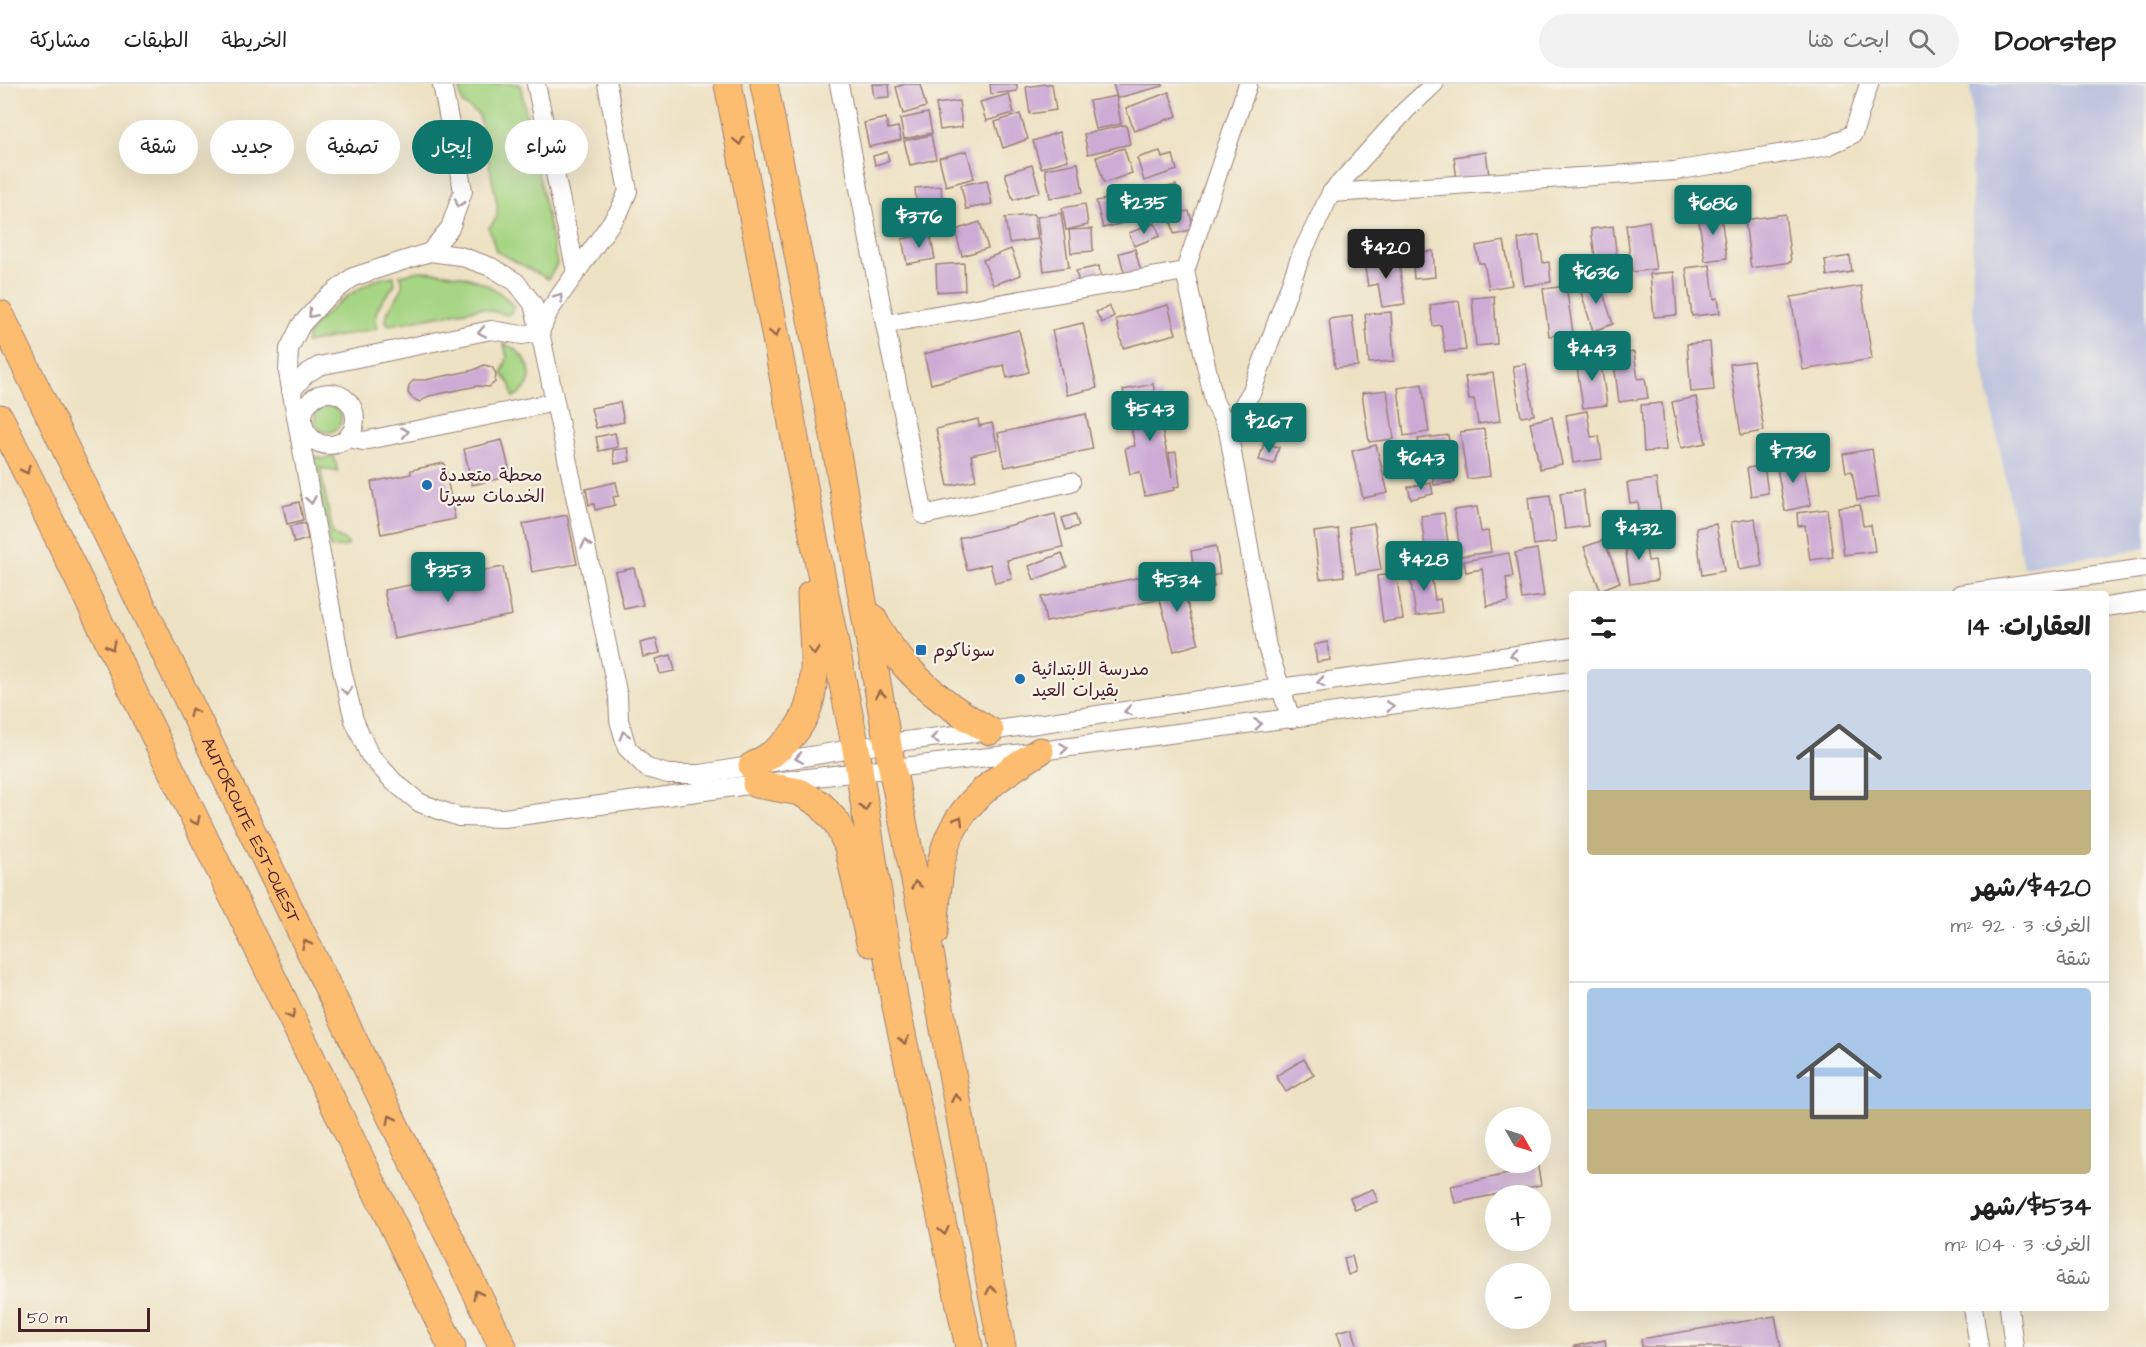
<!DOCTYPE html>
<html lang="ar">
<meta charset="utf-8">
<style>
:root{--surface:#fff;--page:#f2f2f2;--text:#222;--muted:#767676;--line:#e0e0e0;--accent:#0f766e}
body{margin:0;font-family:"Architects Daughter","Playpen Sans Arabic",sans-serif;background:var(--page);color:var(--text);direction:rtl;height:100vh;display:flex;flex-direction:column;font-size:22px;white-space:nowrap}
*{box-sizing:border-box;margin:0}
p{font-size:20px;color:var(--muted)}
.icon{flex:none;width:33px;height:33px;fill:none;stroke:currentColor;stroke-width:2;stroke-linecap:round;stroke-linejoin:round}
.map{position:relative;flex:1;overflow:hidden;direction:ltr}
.details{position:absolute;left:1569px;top:507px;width:540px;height:720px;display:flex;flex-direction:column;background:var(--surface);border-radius:6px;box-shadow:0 6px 24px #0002;direction:rtl}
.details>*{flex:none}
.guide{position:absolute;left:18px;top:36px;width:570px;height:54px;direction:rtl;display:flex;gap:12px}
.needle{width:39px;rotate:129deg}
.fabs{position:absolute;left:1485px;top:1023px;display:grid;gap:12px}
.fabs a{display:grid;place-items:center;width:66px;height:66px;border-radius:50%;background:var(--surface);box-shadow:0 6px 24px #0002;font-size:30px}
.scale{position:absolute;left:18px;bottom:15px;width:132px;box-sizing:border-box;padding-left:6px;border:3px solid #4a1f2b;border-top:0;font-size:16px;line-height:21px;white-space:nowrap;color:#4a1f2b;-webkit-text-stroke:4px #f7f3e8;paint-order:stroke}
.price{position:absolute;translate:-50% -51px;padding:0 14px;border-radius:6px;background:var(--accent);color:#fff;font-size:20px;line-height:39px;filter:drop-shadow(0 2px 3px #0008)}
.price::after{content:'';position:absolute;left:50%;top:36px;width:18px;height:14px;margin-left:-9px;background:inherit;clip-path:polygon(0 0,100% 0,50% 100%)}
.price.current{background:#222;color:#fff}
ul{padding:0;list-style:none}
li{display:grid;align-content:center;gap:12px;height:318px;padding:0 18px}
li+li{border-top:2px solid var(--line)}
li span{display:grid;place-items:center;height:186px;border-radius:6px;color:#555}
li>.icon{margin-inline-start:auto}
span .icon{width:108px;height:108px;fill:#fffc;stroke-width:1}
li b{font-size:26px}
h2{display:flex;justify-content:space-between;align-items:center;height:72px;padding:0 18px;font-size:26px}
.pill{padding:0 21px;border-radius:27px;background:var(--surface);box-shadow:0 6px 24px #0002;font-size:21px;line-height:54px}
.pill.current{background:var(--accent);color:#fff}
header{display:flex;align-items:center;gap:36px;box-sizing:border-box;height:84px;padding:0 30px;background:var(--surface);border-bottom:2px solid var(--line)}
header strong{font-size:28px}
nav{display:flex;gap:33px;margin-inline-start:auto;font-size:21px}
.search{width:420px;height:54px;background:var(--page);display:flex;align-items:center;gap:15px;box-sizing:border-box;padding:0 21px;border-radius:33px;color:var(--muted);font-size:22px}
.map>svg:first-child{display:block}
.industrial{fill:#bdc3de}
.green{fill:#a6d583;stroke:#787a57;stroke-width:1.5}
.building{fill:#ccabd5}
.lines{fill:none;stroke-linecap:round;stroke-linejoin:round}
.minor-casing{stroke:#9c8078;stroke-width:20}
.highway-casing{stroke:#9c8078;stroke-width:29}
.minor{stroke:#fff;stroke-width:18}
.highway{stroke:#fcbd6f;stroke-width:27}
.oneway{stroke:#9a664a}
.oneway2{stroke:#ae9aa0}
.poi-dot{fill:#1f6fb2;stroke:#f7f3e8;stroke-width:2}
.labels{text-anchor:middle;stroke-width:4.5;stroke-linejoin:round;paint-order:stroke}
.poi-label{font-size:18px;fill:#4a1f2b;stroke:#f7f3e8;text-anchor:start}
.street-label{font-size:18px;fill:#4a1f2b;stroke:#f7f3e8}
</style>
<header>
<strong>Doorstep</strong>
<div class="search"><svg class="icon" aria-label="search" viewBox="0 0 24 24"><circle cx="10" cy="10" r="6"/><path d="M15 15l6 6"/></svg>ابحث هنا</div>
<nav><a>الخريطة</a><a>الطبقات</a><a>مشاركة</a></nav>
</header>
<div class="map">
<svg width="2146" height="1263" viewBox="0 0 2146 1263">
<rect width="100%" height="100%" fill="#f7f3e8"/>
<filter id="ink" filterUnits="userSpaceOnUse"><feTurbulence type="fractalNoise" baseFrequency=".0167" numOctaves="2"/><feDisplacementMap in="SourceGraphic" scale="12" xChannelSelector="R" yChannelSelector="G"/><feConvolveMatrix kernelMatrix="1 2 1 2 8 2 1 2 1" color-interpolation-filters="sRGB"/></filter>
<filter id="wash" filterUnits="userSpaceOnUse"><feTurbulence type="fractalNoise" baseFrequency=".008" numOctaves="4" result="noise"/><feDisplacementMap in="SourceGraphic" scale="24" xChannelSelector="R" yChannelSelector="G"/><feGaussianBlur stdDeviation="1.35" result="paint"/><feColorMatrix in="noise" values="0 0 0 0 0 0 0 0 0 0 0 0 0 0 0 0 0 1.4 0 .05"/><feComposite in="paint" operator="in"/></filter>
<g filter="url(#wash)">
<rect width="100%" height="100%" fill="#eee2c4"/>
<!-- industrial -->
<polygon class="industrial" points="1971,0 2146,0 2146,464 2023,483 1973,230"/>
<!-- green -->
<g class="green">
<polygon points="465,0 520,0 557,180 548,195 496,167 489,144 497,133 497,119 479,31 462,19 460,7"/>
<path d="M 420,187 C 454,188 491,194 514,223 L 511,229 L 507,231 L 481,224 L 389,241 L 386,238 C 385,218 410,210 400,191 Z"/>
<path d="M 394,192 L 395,200 C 385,215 370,225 378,244 L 306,259 C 309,237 352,208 371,198 C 378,195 387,193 394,192 Z"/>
<path d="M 504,260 C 530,269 542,301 513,313 L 511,301 L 502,290 L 507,273 Z"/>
<circle cx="328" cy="335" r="13"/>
<polygon points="313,372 323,375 334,372 338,388 320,384 333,450 348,459 348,462 330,464"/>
</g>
<g id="blocks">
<!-- building -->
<g class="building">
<polygon points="872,0 889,0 890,13 874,14"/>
<polygon points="905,0 920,0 926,23 903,30 896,3"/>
<polygon points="990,0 1017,0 1017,7 991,10"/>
<polygon points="1045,0 1052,0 1056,26 1030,30 1026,3"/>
<polygon points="1113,0 1163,0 1163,2 1117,14"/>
<polygon points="1169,8 1177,32 1134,47 1126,24"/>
<polygon points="1009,10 1014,29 986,37 980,18"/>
<polygon points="1116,12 1121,40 1095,45 1089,17"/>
<polygon points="959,17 962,43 940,46 936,20"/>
<polygon points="928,29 932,49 904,55 900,35"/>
<polygon points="1020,30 1028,55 1003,64 995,38"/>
<polygon points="886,34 888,45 898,43 901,56 869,63 864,39"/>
<polygon points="1126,41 1130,60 1088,70 1084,50"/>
<polygon points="1059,48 1068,76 1041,84 1033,57"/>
<polygon points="931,51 936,75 910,81 904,57"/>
<polygon points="1124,64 1132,89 1104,99 1096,73"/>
<polygon points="967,67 974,94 946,102 939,74"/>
<polygon points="1160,67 1162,74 1173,71 1177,86 1144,97 1137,74"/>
<polygon points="887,68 889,77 875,81 873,72"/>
<polygon points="1486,68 1489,91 1457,96 1454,73"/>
<polygon points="1078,79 1083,108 1050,114 1045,85"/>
<polygon points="1032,81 1040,108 1013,116 1005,89"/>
<polygon points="987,96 992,120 966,125 961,101"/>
<polygon points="1176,101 1183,128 1189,127 1194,145 1174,150 1170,131 1155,134 1148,108"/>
<polygon points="941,102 943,130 917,132 915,104"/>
<polygon points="1125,111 1131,137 1103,144 1096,117"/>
<polygon points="1085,120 1088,141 1066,146 1062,124"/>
<polygon points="1720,126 1727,174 1705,177 1698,130"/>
<polygon points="1061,129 1069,183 1044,187 1037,133"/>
<polygon points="1034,130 1038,155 1009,159 1005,134"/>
<polygon points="1785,130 1791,178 1751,184 1745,136"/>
<polygon points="1649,137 1656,185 1632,188 1626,141"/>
<polygon points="980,138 988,164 962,172 955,146"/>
<polygon points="1155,139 1160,152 1134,162 1129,149"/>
<polygon points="1613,142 1619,190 1598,193 1591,145"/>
<polygon points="1092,145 1093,167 1071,169 1069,146"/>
<polygon points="930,149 935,175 907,180 902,155"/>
<polygon points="1539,151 1543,179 1549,178 1551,198 1524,202 1518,155"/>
<polygon points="1504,157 1512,201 1489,205 1484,179 1479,179 1476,162"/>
<polygon points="1011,165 1021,191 993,201 983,176"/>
<polygon points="1135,165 1142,192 1126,196 1119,169"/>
<polygon points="1433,167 1435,193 1414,195 1412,169"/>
<polygon points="1850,172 1852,188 1827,192 1825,176"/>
<polygon points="1398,173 1405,220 1382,223 1378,200 1368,202 1364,178"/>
<polygon points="964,179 965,206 937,208 936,181"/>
<polygon points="1710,181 1714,215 1718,214 1720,229 1692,232 1686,184"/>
<polygon points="1099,182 1101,195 1079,200 1076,187"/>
<polygon points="1674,188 1677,231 1654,233 1650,190"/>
<polygon points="1599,196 1613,240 1593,247 1579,202"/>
<polygon points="1566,202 1573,249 1549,252 1543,205"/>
<polygon points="1861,202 1872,275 1803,286 1791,213"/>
<polygon points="1494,212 1497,260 1476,262 1472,214"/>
<polygon points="1459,217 1466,266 1445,268 1441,241 1433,242 1430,221"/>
<polygon points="1168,221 1176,250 1123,264 1116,235"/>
<polygon points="1109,222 1114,232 1102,239 1096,228"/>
<polygon points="1391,228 1394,277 1369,279 1365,230"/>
<polygon points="1352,232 1358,282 1335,284 1329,235"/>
<polygon points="1083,239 1097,304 1067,311 1052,246"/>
<polygon points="1019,246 1029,288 1007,294 1004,281 931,300 924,270"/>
<polygon points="1710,258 1714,306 1691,308 1687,260"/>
<polygon points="1634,268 1638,295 1645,294 1648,314 1619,318 1613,271"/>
<polygon points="1600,273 1607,321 1583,324 1576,276"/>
<polygon points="1753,277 1764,347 1741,351 1730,280"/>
<polygon points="1526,280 1534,331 1521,333 1513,282"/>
<polygon points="484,281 492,283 496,290 495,298 489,303 477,302 429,312 420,318 413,315 408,309 409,301 414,296 425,296 474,286"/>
<polygon points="1493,289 1500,337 1478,340 1474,315 1469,316 1465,293"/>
<polygon points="1153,300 1155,311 1161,310 1164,326 1158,327 1172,393 1169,369 1176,368 1180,402 1174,403 1175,406 1145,412 1140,388 1130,390 1125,364 1135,362 1123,306"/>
<polygon points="1422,300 1429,348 1404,352 1398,304"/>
<polygon points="1387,306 1394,355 1369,358 1362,309"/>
<polygon points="1696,313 1706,359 1681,364 1672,318"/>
<polygon points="620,318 624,338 596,344 591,324"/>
<polygon points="1662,319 1666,366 1644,368 1641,321"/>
<polygon points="1587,327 1591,353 1599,352 1602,375 1573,379 1566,331"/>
<polygon points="1086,330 1093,365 1005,383 998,349"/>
<polygon points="1552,333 1562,380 1540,385 1530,338"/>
<polygon points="978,335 979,342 992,339 998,365 971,371 976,396 948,402 936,345"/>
<polygon points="1484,345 1490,392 1467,395 1460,348"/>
<polygon points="615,349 618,363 599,367 596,353"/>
<polygon points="1448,351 1455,398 1434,401 1430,374 1421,376 1418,355"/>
<polygon points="502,356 511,392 472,401 464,365"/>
<polygon points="1264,359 1279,363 1274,380 1259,376"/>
<polygon points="1376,361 1388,409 1363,414 1352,367"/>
<polygon points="628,364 630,377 615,380 613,366"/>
<polygon points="1872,365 1879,413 1857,416 1852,387 1846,388 1843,370"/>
<polygon points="1802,374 1811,421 1785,427 1776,379"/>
<polygon points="444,379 455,435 381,450 371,398 411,390 411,386"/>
<polygon points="1764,381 1768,409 1751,412 1747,384"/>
<polygon points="1656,395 1663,442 1642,445 1638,418 1630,419 1627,399"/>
<polygon points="616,398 619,412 613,413 615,421 595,426 594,420 589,421 586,405"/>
<polygon points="1431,399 1433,410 1411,415 1408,403"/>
<polygon points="1583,406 1588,442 1565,445 1560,409"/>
<polygon points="1550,411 1556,458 1534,461 1528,414"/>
<polygon points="299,418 303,436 287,440 283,422"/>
<polygon points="1860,421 1863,442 1871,441 1875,467 1844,471 1838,423"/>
<polygon points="1477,423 1481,448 1488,447 1491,468 1461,472 1454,426"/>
<polygon points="1827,425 1833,473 1810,476 1805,441 1798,442 1797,429"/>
<polygon points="1444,429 1450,474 1427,478 1421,432"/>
<polygon points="1055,430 1063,463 1007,476 1012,495 995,499 990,480 967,486 959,454"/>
<polygon points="1075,430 1079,442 1066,446 1062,434"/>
<polygon points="567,431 577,480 532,488 523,440"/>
<polygon points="1755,434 1762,482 1739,486 1731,438"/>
<polygon points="305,439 308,455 294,459 290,442"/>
<polygon points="1374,439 1381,486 1356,490 1349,443"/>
<polygon points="1716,440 1724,487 1702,491 1696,444"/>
<polygon points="1338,445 1344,492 1320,495 1314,448"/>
<polygon points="1644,450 1648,477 1655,476 1658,496 1630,500 1624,453"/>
<polygon points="1604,456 1620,498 1600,506 1584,463"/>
<polygon points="1216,462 1220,490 1212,492 1214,503 1197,505 1191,467"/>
<polygon points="1537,465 1544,512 1522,515 1515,469"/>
<polygon points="1062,469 1067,483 1034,496 1029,482"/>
<polygon points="1509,469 1513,493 1506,494 1509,518 1487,522 1482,485 1466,488 1464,477"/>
<polygon points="503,483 512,531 394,555 384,506"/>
<polygon points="1430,483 1435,516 1440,515 1442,528 1416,532 1409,486"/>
<polygon points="634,484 643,521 624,525 615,488"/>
<polygon points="1396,489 1403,535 1383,538 1377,492"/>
<polygon points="1179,490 1199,560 1174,567 1155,497"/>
<polygon points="1152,491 1157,516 1046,538 1041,513"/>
<polygon points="656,555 660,569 643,573 640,559"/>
<polygon points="1327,558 1330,576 1317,578 1314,561"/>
<polygon points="671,571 675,587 660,590 656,575"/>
<polygon points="1304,975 1314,991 1286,1008 1276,992"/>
<polygon points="1533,1078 1537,1078 1541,1101 1455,1119 1451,1102 1527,1086 1525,1080"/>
<polygon points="1373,1105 1378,1117 1355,1126 1350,1114"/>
<polygon points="1352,1172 1356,1188 1348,1191 1344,1174"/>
<polygon points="1775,1232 1781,1263 1642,1263 1641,1255"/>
<polygon points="1352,1244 1358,1263 1342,1263 1337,1248"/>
<polygon points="1605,1256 1606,1263 1574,1263 1574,1262"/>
</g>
</g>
</g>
<g filter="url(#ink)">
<use href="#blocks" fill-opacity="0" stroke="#9c8078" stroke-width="1.5"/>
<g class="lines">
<defs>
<g id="minor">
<polyline points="442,0 463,107 450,144 430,168 353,193 323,217 301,241 289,265 288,288 342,586 354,636 369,670 394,698 420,719 459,733 504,734 756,700 1040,667 1572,597"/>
<polyline points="536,0 576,188"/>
<polyline points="607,0 628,107 620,126 549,227 540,248 618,612 619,636 627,664 647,684 668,690 701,690 888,659 990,647 1280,604 1572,563"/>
<polyline points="839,0 885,240 1185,187"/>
<polyline points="1248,0 1185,187 1214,317 1228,346 1267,563 1291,635"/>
<polyline points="1331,109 1674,87 1828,62 1853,50 1869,0"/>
<polyline points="885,240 924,431 1071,398"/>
<polyline points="291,307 306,290 319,282 491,246 522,251 540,248 533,220 516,198 491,183 460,172 430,168"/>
<circle cx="329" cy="335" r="26"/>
<polyline points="1228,346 1252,307 1301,171 1331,109 1406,26 1434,0"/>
<polyline points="348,354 363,357 555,318"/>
<polyline points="1960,510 2146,484"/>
<polyline points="2106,523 2146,517"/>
<polyline points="1973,1224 1979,1263"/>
<polyline points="2009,1224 2014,1263"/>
</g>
<g id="highway">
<polyline points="728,0 812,445 856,665 894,913 969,1263"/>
<polyline points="764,0 831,335 892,684 931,874 1002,1263"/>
<path id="s1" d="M 0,230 L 503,1263"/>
<polyline points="0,334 452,1263"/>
<path d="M 872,533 C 898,585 941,620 990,647"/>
<path d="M 752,682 C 831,641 813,585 811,510"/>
<polyline points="756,700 800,708 820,720 837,739 848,763 870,859"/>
<path d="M 934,849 C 936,826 937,802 941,779 C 952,723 994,695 1040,667"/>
</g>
</defs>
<!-- minor casing -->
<use href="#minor" class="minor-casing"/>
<!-- highway casing -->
<use href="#highway" class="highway-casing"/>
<!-- minor -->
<use href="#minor" class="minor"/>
<!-- highway -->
<use href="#highway" class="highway"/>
</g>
<!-- one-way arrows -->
<defs><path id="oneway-chevron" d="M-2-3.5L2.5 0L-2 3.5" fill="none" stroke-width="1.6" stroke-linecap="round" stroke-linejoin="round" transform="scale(1.5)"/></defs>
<g class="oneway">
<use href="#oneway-chevron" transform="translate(739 57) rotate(79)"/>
<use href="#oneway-chevron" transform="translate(775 249) rotate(79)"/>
<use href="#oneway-chevron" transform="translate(26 386) rotate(64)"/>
<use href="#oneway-chevron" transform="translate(111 562) rotate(64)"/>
<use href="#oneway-chevron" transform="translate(814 567) rotate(88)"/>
<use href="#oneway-chevron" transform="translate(880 610) rotate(-100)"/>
<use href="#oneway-chevron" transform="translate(193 628) rotate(-116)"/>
<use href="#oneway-chevron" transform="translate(865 723) rotate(81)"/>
<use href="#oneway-chevron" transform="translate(959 736) rotate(-59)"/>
<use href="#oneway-chevron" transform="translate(196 737) rotate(64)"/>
<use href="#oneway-chevron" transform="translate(916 801) rotate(-102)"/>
<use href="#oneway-chevron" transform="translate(306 860) rotate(-116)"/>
<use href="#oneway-chevron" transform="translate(291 931) rotate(64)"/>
<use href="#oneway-chevron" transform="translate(904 956) rotate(78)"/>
<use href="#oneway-chevron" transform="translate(956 1014) rotate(-100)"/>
<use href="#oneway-chevron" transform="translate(391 1035) rotate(-116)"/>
<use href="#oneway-chevron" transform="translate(944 1147) rotate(78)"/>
<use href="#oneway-chevron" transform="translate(991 1206) rotate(-101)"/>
<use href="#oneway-chevron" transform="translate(477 1210) rotate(-116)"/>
</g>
<g class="oneway2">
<use href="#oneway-chevron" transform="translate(459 119) rotate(110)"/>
<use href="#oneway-chevron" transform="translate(559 213) rotate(-55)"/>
<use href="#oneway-chevron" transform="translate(312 230) rotate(131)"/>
<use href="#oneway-chevron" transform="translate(482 248) rotate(169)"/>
<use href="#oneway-chevron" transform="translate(405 348) rotate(-11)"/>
<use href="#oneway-chevron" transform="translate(311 416) rotate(80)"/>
<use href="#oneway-chevron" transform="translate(586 460) rotate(-102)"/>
<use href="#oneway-chevron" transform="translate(1514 571) rotate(172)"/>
<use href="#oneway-chevron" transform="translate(1321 598) rotate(172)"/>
<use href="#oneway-chevron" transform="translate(347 607) rotate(76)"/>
<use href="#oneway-chevron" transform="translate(1390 622) rotate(-8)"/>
<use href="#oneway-chevron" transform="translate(1128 627) rotate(171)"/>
<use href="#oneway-chevron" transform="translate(1258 640) rotate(-7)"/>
<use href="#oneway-chevron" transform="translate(624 651) rotate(-107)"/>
<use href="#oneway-chevron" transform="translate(935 654) rotate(173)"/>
<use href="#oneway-chevron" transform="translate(1064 664) rotate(-7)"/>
<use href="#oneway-chevron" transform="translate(799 674) rotate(171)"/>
</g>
</g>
<!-- markers -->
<g class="poi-dot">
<circle cx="427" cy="401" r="6"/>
<rect x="915" y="560" width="12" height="12" rx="3"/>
<circle cx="1020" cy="595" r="6"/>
</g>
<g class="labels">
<!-- poi labels -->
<g class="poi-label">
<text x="439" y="397">محطة متعددة<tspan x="439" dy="21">الخدمات سيرتا</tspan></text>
<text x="933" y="572">سوناكوم</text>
<text x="1032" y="591">مدرسة الابتدائية<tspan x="1032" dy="21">بقيرات العيد</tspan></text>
</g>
<!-- street labels -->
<g class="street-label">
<text dy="6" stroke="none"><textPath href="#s1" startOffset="574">AUTOROUTE EST-OUEST</textPath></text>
</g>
</g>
</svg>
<div class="fabs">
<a><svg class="needle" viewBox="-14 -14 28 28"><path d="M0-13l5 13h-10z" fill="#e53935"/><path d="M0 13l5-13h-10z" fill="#767676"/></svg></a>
<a>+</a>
<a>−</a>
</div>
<div class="scale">50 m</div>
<b class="price" style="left:1144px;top:151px">$235</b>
<b class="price" style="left:1713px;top:152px">$686</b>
<b class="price" style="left:919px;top:165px">$376</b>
<b class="price current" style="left:1386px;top:196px">$420</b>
<b class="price" style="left:1596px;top:221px">$636</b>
<b class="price" style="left:1592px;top:298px">$443</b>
<b class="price" style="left:1150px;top:358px">$543</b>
<b class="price" style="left:1269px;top:370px">$267</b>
<b class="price" style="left:1793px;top:400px">$736</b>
<b class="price" style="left:1421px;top:407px">$643</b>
<b class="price" style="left:1639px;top:477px">$432</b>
<b class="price" style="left:1424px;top:508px">$428</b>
<b class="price" style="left:448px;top:519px">$353</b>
<b class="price" style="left:1177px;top:529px">$534</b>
<div class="guide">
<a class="pill">شراء</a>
<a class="pill current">إيجار</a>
<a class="pill">تصفية</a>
<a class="pill">جديد</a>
<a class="pill">شقة</a>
</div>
<section class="details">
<h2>العقارات: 14<svg class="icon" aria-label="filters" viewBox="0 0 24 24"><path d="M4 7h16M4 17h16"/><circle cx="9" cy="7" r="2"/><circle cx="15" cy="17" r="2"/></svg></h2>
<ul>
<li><span style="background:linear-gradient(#c9d6e8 65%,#c2b280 0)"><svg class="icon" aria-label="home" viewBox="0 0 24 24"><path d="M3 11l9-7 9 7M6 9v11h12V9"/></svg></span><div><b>$420/شهر</b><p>الغرف: 3 · 92 m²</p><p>شقة</p></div></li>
<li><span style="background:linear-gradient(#a9c7e8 65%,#c2b280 0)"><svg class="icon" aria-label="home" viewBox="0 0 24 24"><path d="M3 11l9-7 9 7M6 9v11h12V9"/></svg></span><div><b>$534/شهر</b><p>الغرف: 3 · 104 m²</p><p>شقة</p></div></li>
</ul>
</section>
</div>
